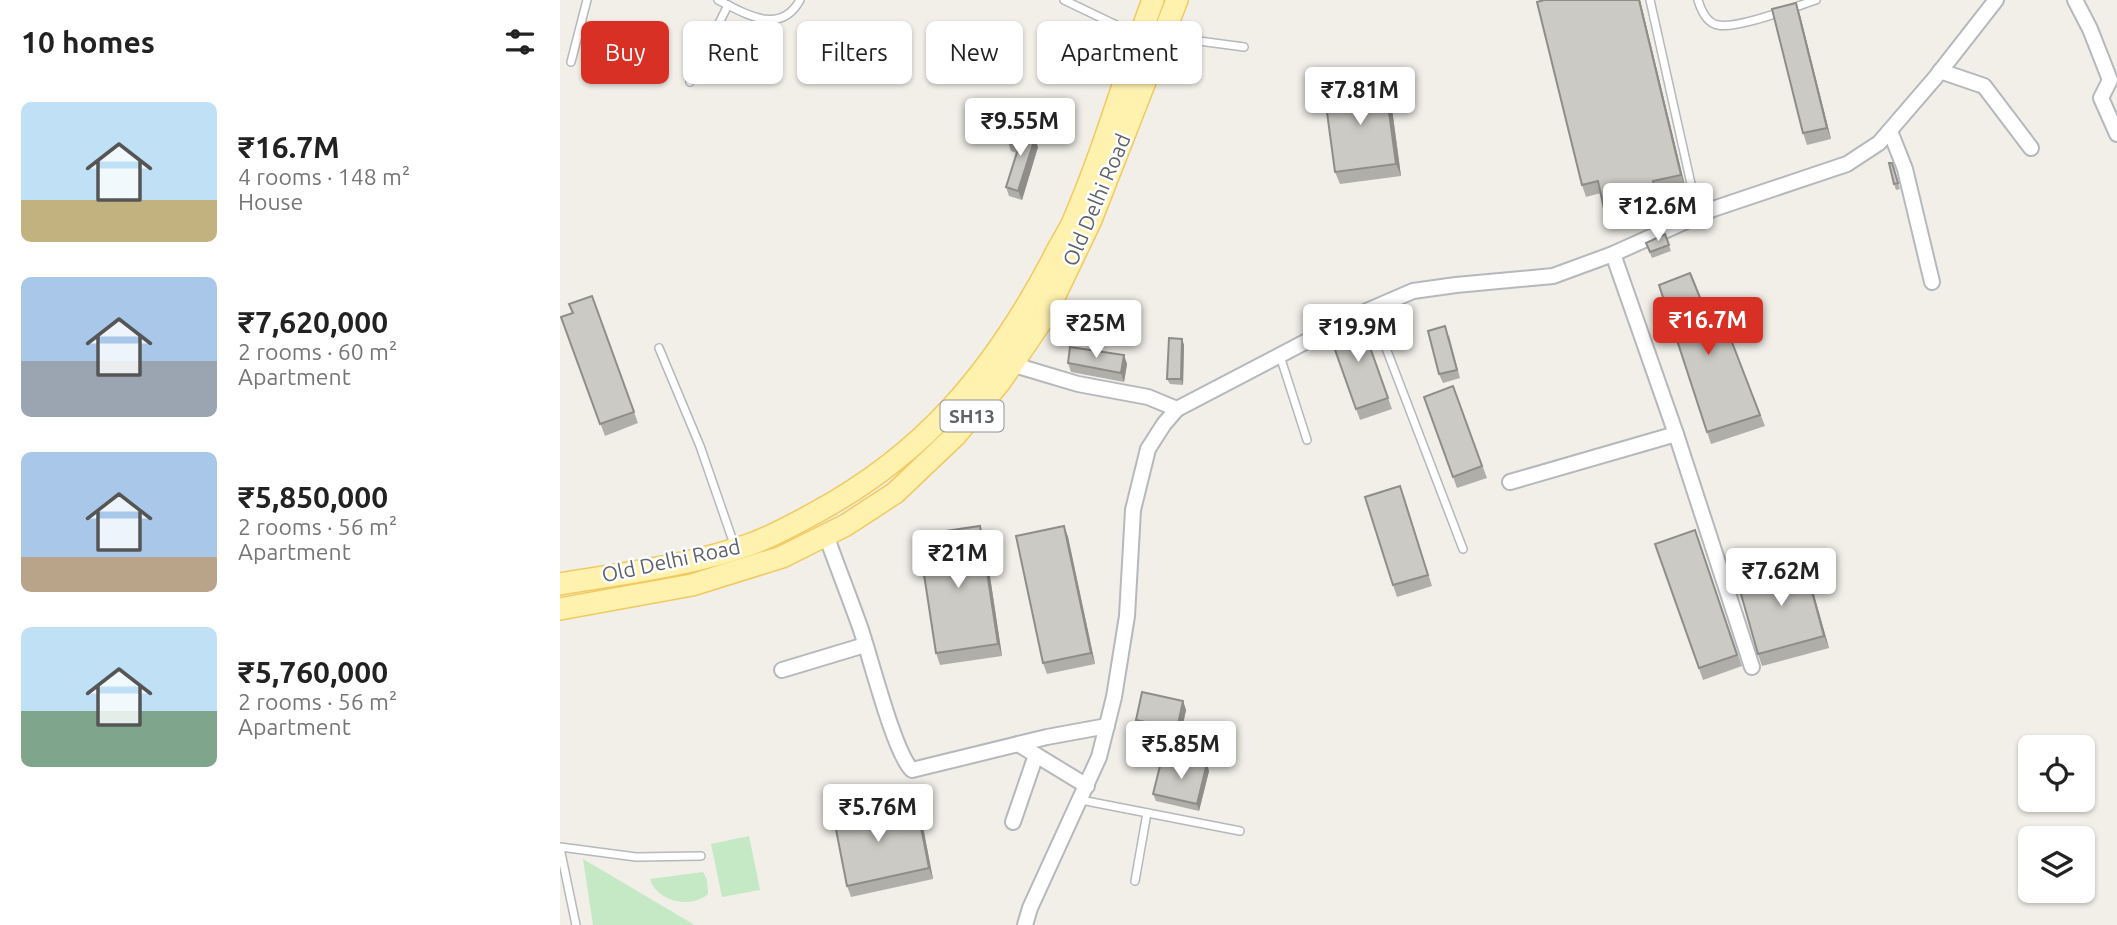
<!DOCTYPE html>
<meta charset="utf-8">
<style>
:root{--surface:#fff;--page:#f6f6f6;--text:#222;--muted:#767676;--accent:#d93025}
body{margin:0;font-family:Ubuntu,sans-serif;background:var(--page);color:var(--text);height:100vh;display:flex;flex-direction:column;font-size:26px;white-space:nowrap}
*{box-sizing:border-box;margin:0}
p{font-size:23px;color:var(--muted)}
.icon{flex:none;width:38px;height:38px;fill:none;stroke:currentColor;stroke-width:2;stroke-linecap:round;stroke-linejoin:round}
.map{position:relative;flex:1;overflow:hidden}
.side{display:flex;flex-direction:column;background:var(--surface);width:560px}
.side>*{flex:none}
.top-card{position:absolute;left:21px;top:21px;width:665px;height:63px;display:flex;gap:14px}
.controls{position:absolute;left:1458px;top:735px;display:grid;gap:14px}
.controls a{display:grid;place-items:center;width:77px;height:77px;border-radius:10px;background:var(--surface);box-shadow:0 2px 5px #0004;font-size:35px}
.price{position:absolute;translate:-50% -60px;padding:0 16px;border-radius:7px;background:#fff;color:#222;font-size:23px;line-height:46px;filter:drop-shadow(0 2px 4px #0008)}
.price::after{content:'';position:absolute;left:50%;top:42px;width:21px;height:16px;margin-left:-10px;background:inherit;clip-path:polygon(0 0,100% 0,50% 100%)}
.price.on{background:var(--accent);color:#fff}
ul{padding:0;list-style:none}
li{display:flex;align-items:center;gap:21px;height:175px;padding:0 21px}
li span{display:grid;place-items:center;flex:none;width:196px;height:140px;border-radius:10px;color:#555}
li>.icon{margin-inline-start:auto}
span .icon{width:84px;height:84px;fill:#fffc;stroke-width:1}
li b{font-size:30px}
h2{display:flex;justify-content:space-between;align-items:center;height:84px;padding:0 21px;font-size:30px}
.tag{padding:0 24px;border-radius:10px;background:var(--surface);box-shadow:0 2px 5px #0004;font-size:24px;line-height:63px}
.tag.on{background:var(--accent);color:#fff}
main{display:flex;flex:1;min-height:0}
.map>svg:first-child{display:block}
.green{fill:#c5e8c5}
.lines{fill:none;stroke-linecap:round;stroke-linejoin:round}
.lane-casing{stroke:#b5b8bc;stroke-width:10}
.street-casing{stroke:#b5b8bc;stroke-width:18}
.primary-casing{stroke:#f2c960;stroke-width:24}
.lane{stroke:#fff;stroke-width:7}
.street{stroke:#fff;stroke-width:14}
.primary{stroke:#fff2af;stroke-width:21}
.wall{fill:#afaea9}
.shaded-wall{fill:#8f8d8a}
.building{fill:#cccac5;stroke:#8f8d8a;stroke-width:2}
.labels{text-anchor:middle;stroke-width:5;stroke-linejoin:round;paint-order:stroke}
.shield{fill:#fff;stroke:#8f9295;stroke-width:2}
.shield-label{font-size:19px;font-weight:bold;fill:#5f6368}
.street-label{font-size:21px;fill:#5f6368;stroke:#fff}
</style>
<main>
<section class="side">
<h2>10 homes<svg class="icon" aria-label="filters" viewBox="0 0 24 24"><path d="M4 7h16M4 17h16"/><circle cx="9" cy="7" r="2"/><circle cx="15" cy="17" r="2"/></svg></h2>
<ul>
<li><span style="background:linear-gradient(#bfe0f5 70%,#c2b280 0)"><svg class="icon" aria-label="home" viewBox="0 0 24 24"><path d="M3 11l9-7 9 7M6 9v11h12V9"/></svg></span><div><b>₹16.7M</b><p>4 rooms · 148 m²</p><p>House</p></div></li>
<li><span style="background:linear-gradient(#a9c7e8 60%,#9aa5b1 0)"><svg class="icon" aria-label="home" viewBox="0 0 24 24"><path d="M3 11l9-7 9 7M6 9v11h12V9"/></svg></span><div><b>₹7,620,000</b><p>2 rooms · 60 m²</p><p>Apartment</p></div></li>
<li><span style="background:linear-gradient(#a9c7e8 75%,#b9a48a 0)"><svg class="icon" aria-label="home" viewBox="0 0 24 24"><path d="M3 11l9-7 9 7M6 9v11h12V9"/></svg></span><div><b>₹5,850,000</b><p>2 rooms · 56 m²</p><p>Apartment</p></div></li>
<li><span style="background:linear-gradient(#bfe0f5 60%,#7fa58c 0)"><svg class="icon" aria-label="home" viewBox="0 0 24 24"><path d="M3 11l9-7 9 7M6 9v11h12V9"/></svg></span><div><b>₹5,760,000</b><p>2 rooms · 56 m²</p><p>Apartment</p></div></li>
</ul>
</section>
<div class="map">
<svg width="1557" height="925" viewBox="0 0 1557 925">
<rect width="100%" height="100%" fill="#f1efe8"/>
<!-- green -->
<g class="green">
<polygon points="189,836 200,890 162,897 151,844"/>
<polygon points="23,859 133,924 133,925 33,925"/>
<path d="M 143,872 L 147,880 L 148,894 C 131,909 97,902 90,879 Z"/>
</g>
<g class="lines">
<defs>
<g id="lane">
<path d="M 158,0 C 186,14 220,36 240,0"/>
<polyline points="504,0 577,35"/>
<polyline points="1090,0 1138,215"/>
<path d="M 1138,0 C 1141,10 1146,23 1158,25 C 1178,29 1234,7 1256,0"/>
<polyline points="605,33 624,39 684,47"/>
<polyline points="11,62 27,0"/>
<polyline points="130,82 168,5"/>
<polyline points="811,309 903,549"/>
<polyline points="99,348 140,446 175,547"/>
<polyline points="720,356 747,440"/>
<polyline points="521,800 680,831"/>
<polyline points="0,847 76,857 141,856"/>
<polyline points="0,848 16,925"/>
<polyline points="575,881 587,813"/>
</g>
<g id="street">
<polyline points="1515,0 1530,29 1550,80 1541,98 1557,134"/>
<polyline points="1380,71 1424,86 1471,148"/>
<polyline points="1330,131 1345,169 1372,282"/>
<polyline points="1053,254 1116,434 1192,667"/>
<polyline points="451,364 518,384 588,397 617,409"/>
<polyline points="950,482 1116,434"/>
<path d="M 266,535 C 277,566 289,596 300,627 C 310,655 334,753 352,770 L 487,737 L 547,726"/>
<polyline points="222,670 305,645"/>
<polyline points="458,744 527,786"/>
<polyline points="453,822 476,755"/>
<polyline points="465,925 470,908 539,757 554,697 567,616 573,510 588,449 604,424 617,409 793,317 853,291 896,285 993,276 1053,254 1153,209 1287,164 1319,143 1375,78 1436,0"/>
</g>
<g id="primary">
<path d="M 0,584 C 64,573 129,566 191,544 C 213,536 233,525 253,514 C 365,454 433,372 492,261 C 498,248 506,236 512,224 C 544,151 565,74 593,0"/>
<polyline points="0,609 132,585 222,557 286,525 335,493 395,436 440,382 485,316 531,220 617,0"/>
</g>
</defs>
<!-- lane casing -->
<use href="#lane" class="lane-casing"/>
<!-- street casing -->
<use href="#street" class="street-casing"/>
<!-- primary casing -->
<use href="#primary" class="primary-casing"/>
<!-- lane -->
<use href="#lane" class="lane"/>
<!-- street -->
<use href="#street" class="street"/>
<!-- primary -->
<use href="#primary" class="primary"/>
</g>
<!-- wall -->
<g class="wall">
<polygon points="984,0 1080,0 1125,186 1097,193 1101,208 1049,220 1041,193 1026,197 1022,185"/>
<polygon points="1236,3 1240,15 1271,139 1247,145 1243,133"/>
<polygon points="830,94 841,176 780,184 775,172"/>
<polygon points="448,142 478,147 462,200 449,196 446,187 457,153 451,151"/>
<polygon points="1334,168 1340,189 1336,190 1334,184"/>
<polygon points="1105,234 1111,251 1092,258 1086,243"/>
<polygon points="32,296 78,423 45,436 1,317 13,313"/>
<polygon points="1158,306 1205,426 1151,444 1147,432 1145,310"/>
<polygon points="800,319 832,409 800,420 768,330"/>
<polygon points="889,335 900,378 883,383 879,374"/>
<polygon points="622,339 624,345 623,385 610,384 607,379"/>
<polygon points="564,355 567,364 564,382 511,372 508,363"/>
<polygon points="893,386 927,478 897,488 864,397"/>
<polygon points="844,497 872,586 837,597 833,585"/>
<polygon points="504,526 508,537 535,664 487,674 483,663"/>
<polygon points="1135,530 1182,666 1143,680 1095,544"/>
<polygon points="424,537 442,656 380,665 376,653"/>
<polygon points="1244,562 1269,648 1202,666 1198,654"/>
<polygon points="623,701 626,710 620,738 579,729 576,720"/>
<polygon points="626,767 649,771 639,811 596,801 593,794"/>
<polygon points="318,801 322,811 324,823 359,817 363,827 373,879 291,897 287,886"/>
</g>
<!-- shaded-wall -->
<g class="shaded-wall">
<polygon points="1079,0 1080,0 1125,186 1121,175"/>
<polygon points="1236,3 1240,15 1271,139 1267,128"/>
<polygon points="825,82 830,94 841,176 836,164"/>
<polygon points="475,138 478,147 462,200 458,191"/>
<polygon points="622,339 624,345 623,385 621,379"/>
<polygon points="564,355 567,364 564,382 561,373"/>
<polygon points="420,526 424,537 442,656 438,644"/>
<polygon points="504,526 508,537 535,664 531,653"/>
<polygon points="1244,562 1248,573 1269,648 1264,636"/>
<polygon points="623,701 626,710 620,738 617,729"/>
<polygon points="647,763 649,771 639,811 637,804"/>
<polygon points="318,801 322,811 326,834 322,824"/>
<polygon points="359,817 363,827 373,879 369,868"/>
</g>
<!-- building -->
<g class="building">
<polygon points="984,0 1079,0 1121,175 1093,181 1097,196 1044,209 1038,181 1022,185 977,2"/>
<polygon points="1236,3 1267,128 1243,133 1212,9"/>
<polygon points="825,82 836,164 775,172 764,90"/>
<polygon points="452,130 475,138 458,191 446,187 459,146 448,142"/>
<polygon points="1329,163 1332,163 1338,183 1334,184"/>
<polygon points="1105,234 1109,245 1090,252 1086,243"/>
<polygon points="1130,273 1145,310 1158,306 1200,415 1147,432 1099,285"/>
<polygon points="32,296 74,412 40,424 1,317 13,313 9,304"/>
<polygon points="800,319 828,398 796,409 768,330"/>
<polygon points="885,326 897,370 879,374 868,331"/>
<polygon points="609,338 622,339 621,379 607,379"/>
<polygon points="510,347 564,355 561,373 508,363"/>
<polygon points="893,386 922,466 893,477 864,397"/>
<polygon points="840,486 868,575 833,585 805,497"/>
<polygon points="420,526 438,644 376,653 358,535"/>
<polygon points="504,526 531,653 483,663 456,536"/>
<polygon points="1135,530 1177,655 1139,668 1095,544"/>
<polygon points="1244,562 1264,636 1198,654 1177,580"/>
<polygon points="582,692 623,701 617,729 576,720"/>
<polygon points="628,759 647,763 637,804 593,794 601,762 626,767"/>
<polygon points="318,801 322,824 359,817 369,868 287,886 272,809"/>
</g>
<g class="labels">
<!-- shield labels -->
<rect class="shield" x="380.5" y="400.5" width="63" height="31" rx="5"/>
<g class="shield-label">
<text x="412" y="423">SH13</text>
</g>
<!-- street labels -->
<g class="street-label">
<text transform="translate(537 200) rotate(-67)" y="7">Old Delhi Road</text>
<text transform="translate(111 561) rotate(-12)" y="7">Old Delhi Road</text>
</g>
</g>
</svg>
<div class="controls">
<a><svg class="icon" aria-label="locate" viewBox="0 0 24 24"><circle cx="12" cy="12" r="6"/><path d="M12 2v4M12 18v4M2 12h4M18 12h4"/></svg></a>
<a><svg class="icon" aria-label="layers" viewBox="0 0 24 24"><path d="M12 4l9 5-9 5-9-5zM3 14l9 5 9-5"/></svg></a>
</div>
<b class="price" style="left:800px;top:127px">₹7.81M</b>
<b class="price" style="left:460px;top:158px">₹9.55M</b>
<b class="price" style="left:1098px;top:243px">₹12.6M</b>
<b class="price on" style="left:1148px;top:357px">₹16.7M</b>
<b class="price" style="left:536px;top:360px">₹25M</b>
<b class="price" style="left:798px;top:364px">₹19.9M</b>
<b class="price" style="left:398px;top:590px">₹21M</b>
<b class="price" style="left:1221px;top:608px">₹7.62M</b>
<b class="price" style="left:621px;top:781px">₹5.85M</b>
<b class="price" style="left:318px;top:844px">₹5.76M</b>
<div class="top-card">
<a class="tag on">Buy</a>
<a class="tag">Rent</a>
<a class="tag">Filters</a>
<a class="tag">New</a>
<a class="tag">Apartment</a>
</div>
</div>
</main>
